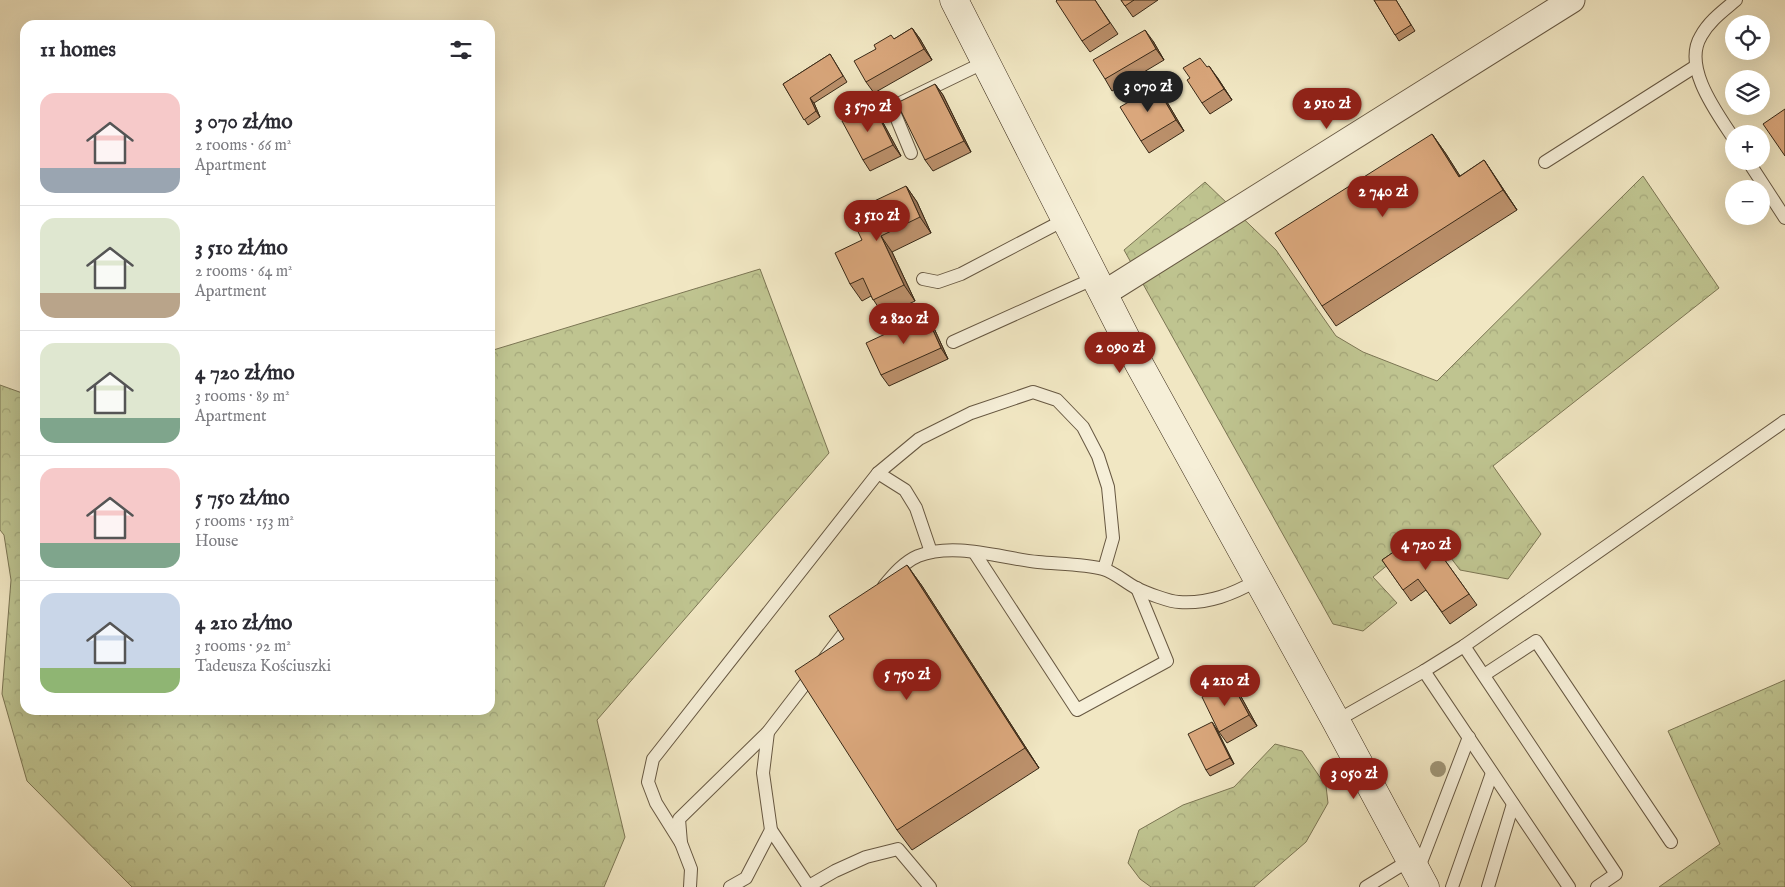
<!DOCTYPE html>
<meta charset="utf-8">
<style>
:root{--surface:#fff;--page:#f2f2f3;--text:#2b2b33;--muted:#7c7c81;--line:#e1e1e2;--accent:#8f2418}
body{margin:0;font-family:"IM FELL English",serif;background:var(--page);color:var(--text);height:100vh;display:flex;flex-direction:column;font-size:19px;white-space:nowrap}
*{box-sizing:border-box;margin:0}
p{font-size:16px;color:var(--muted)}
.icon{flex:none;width:28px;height:28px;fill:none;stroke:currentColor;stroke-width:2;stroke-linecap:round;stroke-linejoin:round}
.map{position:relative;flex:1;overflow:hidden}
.side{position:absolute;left:20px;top:20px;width:475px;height:695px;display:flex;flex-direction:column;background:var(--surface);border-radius:15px;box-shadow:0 5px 20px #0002}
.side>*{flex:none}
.tools{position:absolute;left:1725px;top:15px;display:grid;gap:10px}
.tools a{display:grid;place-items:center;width:45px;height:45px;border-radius:50%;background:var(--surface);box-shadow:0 5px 20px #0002;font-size:25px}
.price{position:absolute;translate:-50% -42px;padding:0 11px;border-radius:18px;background:var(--accent);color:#fff;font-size:16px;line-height:32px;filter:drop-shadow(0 1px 2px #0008)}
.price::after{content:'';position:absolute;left:50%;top:30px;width:15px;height:11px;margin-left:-8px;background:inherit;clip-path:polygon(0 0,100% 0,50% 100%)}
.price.selected{background:#222;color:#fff}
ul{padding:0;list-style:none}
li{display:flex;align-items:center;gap:15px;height:125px;padding:0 20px}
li+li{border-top:1px solid var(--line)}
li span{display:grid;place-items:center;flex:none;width:140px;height:100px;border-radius:15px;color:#555}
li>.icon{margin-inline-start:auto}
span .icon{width:60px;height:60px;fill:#fffc;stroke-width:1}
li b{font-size:21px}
h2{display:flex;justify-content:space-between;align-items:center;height:60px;padding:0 20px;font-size:21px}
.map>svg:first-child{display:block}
.forest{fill:url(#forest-crowns);stroke:#7c7654}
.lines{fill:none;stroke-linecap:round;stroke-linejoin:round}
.service-casing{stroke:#675842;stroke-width:14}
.minor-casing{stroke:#675842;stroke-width:27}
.secondary-casing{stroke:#392917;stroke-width:29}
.service{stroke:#f6efd8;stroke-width:12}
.minor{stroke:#f6efd8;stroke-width:25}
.secondary{stroke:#f6efd8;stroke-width:28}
.tree{fill:#9e9475}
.wall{fill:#bb906b;stroke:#392917}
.shaded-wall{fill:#997557;stroke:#392917}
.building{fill:#daa77c;stroke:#392917}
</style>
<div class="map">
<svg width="1785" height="887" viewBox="0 0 1785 887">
<defs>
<pattern id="forest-crowns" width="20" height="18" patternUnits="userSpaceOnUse" patternTransform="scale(1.25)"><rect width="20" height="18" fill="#bfc490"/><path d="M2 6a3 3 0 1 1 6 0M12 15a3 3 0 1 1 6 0" fill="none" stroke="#a5a87b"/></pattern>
</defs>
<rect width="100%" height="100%" fill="#f1e7c3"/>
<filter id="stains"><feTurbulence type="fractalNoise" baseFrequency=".004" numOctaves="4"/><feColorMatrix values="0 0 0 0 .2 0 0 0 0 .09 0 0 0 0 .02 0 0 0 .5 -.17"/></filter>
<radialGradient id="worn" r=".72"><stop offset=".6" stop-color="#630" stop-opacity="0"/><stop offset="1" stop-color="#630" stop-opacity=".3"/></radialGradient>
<!-- forest -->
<g class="forest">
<polygon points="1643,176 1719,288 1493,466 1541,534 1508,579 1460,570 1430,530 1373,577 1397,603 1363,631 1333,624 1124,250 1205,182 1276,250 1336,336 1363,352 1437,381"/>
<polygon points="760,269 829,453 597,720 625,837 604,887 132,887 27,781 2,694 11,580 4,535 0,530 0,385 25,394 25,710 490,710 490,351"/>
<polygon points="1785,680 1785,887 1659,887 1720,844 1668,731"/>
<polygon points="1275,744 1302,751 1326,786 1328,803 1306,842 1254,887 1151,887 1140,879 1128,863 1139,830 1183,805 1234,787"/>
</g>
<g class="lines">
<defs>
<g id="service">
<path d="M 1734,139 C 1717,113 1682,67 1701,36 C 1709,21 1723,11 1736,0"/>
<polyline points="911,153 892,107 985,62"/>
<polyline points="1748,161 1785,218"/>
<polyline points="1545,162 1696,66"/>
<polyline points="923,279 938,282 961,274 1066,219"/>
<polyline points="953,342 1095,278"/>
<polyline points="878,473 905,490 916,508 931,552"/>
<polyline points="974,552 1077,710 1167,661 1137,588"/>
<path d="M 884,586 C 893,575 904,562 918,556 C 955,542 1000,558 1038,562 C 1057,564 1085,564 1103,569 C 1114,572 1125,582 1136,588 C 1144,592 1170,602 1179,602 C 1209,604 1233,594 1258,580"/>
<polyline points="1464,646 1616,874 1597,887"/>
<polyline points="1424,671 1569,887"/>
<polyline points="1484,675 1536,641 1671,842"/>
<polyline points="1336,721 1424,671 1464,646 1785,421"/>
<polyline points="768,732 763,773 771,830 809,887"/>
<polyline points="681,843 656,803 648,782 653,759 878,473 919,439 971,413 1033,392 1057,400 1083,427 1098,456 1108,487 1113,538 1104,569"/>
<polyline points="1418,870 1469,737"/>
<polyline points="809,886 835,871 866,857 898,849 930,887"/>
<polyline points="690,887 691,869 681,843 679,819 768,732 851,624"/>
<polyline points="730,887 746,878 771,830"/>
<polyline points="1366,887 1410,860"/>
<polyline points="1452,887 1492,773"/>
<polyline points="1488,887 1513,804"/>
</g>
<polyline id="minor" points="1103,294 1572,0"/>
<polyline id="secondary" points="954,0 1138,362 1336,721 1425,887"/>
</defs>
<!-- service casing -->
<use href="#service" class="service-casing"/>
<!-- minor casing -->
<use href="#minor" class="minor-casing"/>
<!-- secondary casing -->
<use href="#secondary" class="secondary-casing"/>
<!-- service -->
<use href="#service" class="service"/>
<!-- minor -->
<use href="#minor" class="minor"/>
<!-- secondary -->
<use href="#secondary" class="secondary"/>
</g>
<!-- trees -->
<circle class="tree" cx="1438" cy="769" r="8"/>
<!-- wall -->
<g class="wall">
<polygon points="1095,0 1118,34 1090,52 1082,41"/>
<polygon points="1121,0 1158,0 1133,17"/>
<polygon points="1374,0 1396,0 1415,31 1399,41"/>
<polygon points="912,28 920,39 932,60 874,93 866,82 894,39"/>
<polygon points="1153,41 1164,60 1112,91 1105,79"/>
<polygon points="830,54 847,82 814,103 820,117 808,125 783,84"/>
<polygon points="1207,67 1217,77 1232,100 1210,114 1202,103"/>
<polygon points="935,84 943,95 971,152 933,171 925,160"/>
<polygon points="1156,86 1164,97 1184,131 1149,153 1141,141"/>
<polygon points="873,105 880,117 901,156 870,171 863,160"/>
<polygon points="1432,134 1446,154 1460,176 1484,160 1517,210 1336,326 1322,306"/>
<polygon points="906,186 917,202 931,233 892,252 915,301 884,316 871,296 862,301 850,284 862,240"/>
<polygon points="926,315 933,326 948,359 889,386 881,375"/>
<polygon points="1424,531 1477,605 1450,624 1426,590 1411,601 1382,560"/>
<polygon points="907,565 922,586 1039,768 912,850 897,830 844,639"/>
<polygon points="1231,682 1239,693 1257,726 1227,743 1219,732"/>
<polygon points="1216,728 1234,764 1210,776 1206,770"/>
</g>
<!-- shaded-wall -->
<g class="shaded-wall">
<polygon points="912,28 920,39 932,60 924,49"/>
<polygon points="1145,30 1153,41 1164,60 1156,49"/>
<polygon points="1209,66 1217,77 1232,100 1224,89"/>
<polygon points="935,84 943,95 971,152 964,141"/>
<polygon points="1156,86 1164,97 1184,131 1176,120"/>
<polygon points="810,98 814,103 820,117 816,111"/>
<polygon points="873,105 880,117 901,156 893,145"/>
<polygon points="1432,134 1446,154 1473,197 1459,177"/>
<polygon points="1484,160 1498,181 1517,210 1503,190"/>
<polygon points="906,186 917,202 931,233 920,217"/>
<polygon points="881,236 892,252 915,301 904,285"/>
<polygon points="926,315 933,326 948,359 941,348"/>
<polygon points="907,565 922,586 1039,768 1025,748"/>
<polygon points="1231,682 1239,693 1257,726 1249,715"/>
<polygon points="1212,722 1216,728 1234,764 1230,758"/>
</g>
<!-- building -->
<g class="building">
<polygon points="1057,0 1095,0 1110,23 1082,41 1056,1"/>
<polygon points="1121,0 1134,0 1125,6"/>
<polygon points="1374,0 1396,0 1411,25 1395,35"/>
<polygon points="912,28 924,49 866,82 854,61 876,49 874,45 891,35 894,39"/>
<polygon points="1145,30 1156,49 1105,79 1093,60"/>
<polygon points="830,54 843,76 810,98 816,111 804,120 783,84"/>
<polygon points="1200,58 1207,67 1209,66 1224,89 1202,103 1187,80 1190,78 1183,68"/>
<polygon points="935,84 964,141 925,160 897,103"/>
<polygon points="1156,86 1176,120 1141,141 1120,107"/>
<polygon points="873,105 893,145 863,160 842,121"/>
<polygon points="1785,109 1785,156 1763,124"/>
<polygon points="1432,134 1459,177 1484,160 1503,190 1322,306 1275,233"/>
<polygon points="906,186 920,217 881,236 904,285 873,300 863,278 850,284 835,253 862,240 849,213"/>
<polygon points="926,315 941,348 881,375 866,343"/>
<polygon points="1424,531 1469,594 1442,612 1418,579 1403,590 1382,560"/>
<polygon points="907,565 1025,748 897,830 795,671 844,639 829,616"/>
<polygon points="1231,682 1249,715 1219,732 1202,697"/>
<polygon points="1212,722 1230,758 1206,770 1188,734"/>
</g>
<rect width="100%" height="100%" filter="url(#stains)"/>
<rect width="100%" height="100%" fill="url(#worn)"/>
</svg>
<div class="tools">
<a><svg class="icon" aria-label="locate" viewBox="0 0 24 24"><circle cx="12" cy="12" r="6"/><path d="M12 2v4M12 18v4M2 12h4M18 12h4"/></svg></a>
<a><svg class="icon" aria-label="layers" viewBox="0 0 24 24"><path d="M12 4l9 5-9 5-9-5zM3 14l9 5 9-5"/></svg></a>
<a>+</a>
<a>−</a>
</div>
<b class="price selected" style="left:1148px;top:113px">3 070 zł</b>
<b class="price" style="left:1327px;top:130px">2 910 zł</b>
<b class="price" style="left:868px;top:133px">3 570 zł</b>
<b class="price" style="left:1383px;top:218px">2 740 zł</b>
<b class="price" style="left:877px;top:242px">3 510 zł</b>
<b class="price" style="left:904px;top:345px">2 820 zł</b>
<b class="price" style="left:1120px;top:374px">2 090 zł</b>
<b class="price" style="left:1426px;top:571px">4 720 zł</b>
<b class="price" style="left:907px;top:701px">5 750 zł</b>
<b class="price" style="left:1225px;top:707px">4 210 zł</b>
<b class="price" style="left:1354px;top:800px">3 050 zł</b>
<section class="side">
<h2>11 homes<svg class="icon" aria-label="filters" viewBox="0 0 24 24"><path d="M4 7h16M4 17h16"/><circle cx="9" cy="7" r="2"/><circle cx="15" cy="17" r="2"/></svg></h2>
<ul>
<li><span style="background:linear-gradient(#f6c9c9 75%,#9aa5b1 0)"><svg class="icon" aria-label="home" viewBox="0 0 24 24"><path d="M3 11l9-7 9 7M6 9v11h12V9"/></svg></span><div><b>3 070 zł/mo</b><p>2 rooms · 66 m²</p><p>Apartment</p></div></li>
<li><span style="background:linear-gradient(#dfe7d0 75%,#b9a48a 0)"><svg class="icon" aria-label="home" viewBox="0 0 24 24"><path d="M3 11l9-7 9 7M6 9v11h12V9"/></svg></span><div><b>3 510 zł/mo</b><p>2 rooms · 64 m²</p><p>Apartment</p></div></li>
<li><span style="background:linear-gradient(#dfe7d0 75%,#7fa58c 0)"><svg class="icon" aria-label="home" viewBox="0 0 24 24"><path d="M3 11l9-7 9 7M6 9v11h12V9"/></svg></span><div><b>4 720 zł/mo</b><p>3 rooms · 89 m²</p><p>Apartment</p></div></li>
<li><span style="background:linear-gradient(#f6c9c9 75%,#7fa58c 0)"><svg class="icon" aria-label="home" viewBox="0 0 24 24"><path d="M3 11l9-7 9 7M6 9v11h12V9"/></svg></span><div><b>5 750 zł/mo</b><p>5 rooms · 153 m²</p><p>House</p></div></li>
<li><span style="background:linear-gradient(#c9d6e8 75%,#8fb573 0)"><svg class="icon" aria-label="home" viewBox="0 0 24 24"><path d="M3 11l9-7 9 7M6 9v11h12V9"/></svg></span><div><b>4 210 zł/mo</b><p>3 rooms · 92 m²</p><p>Tadeusza Kościuszki</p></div></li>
</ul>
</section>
</div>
